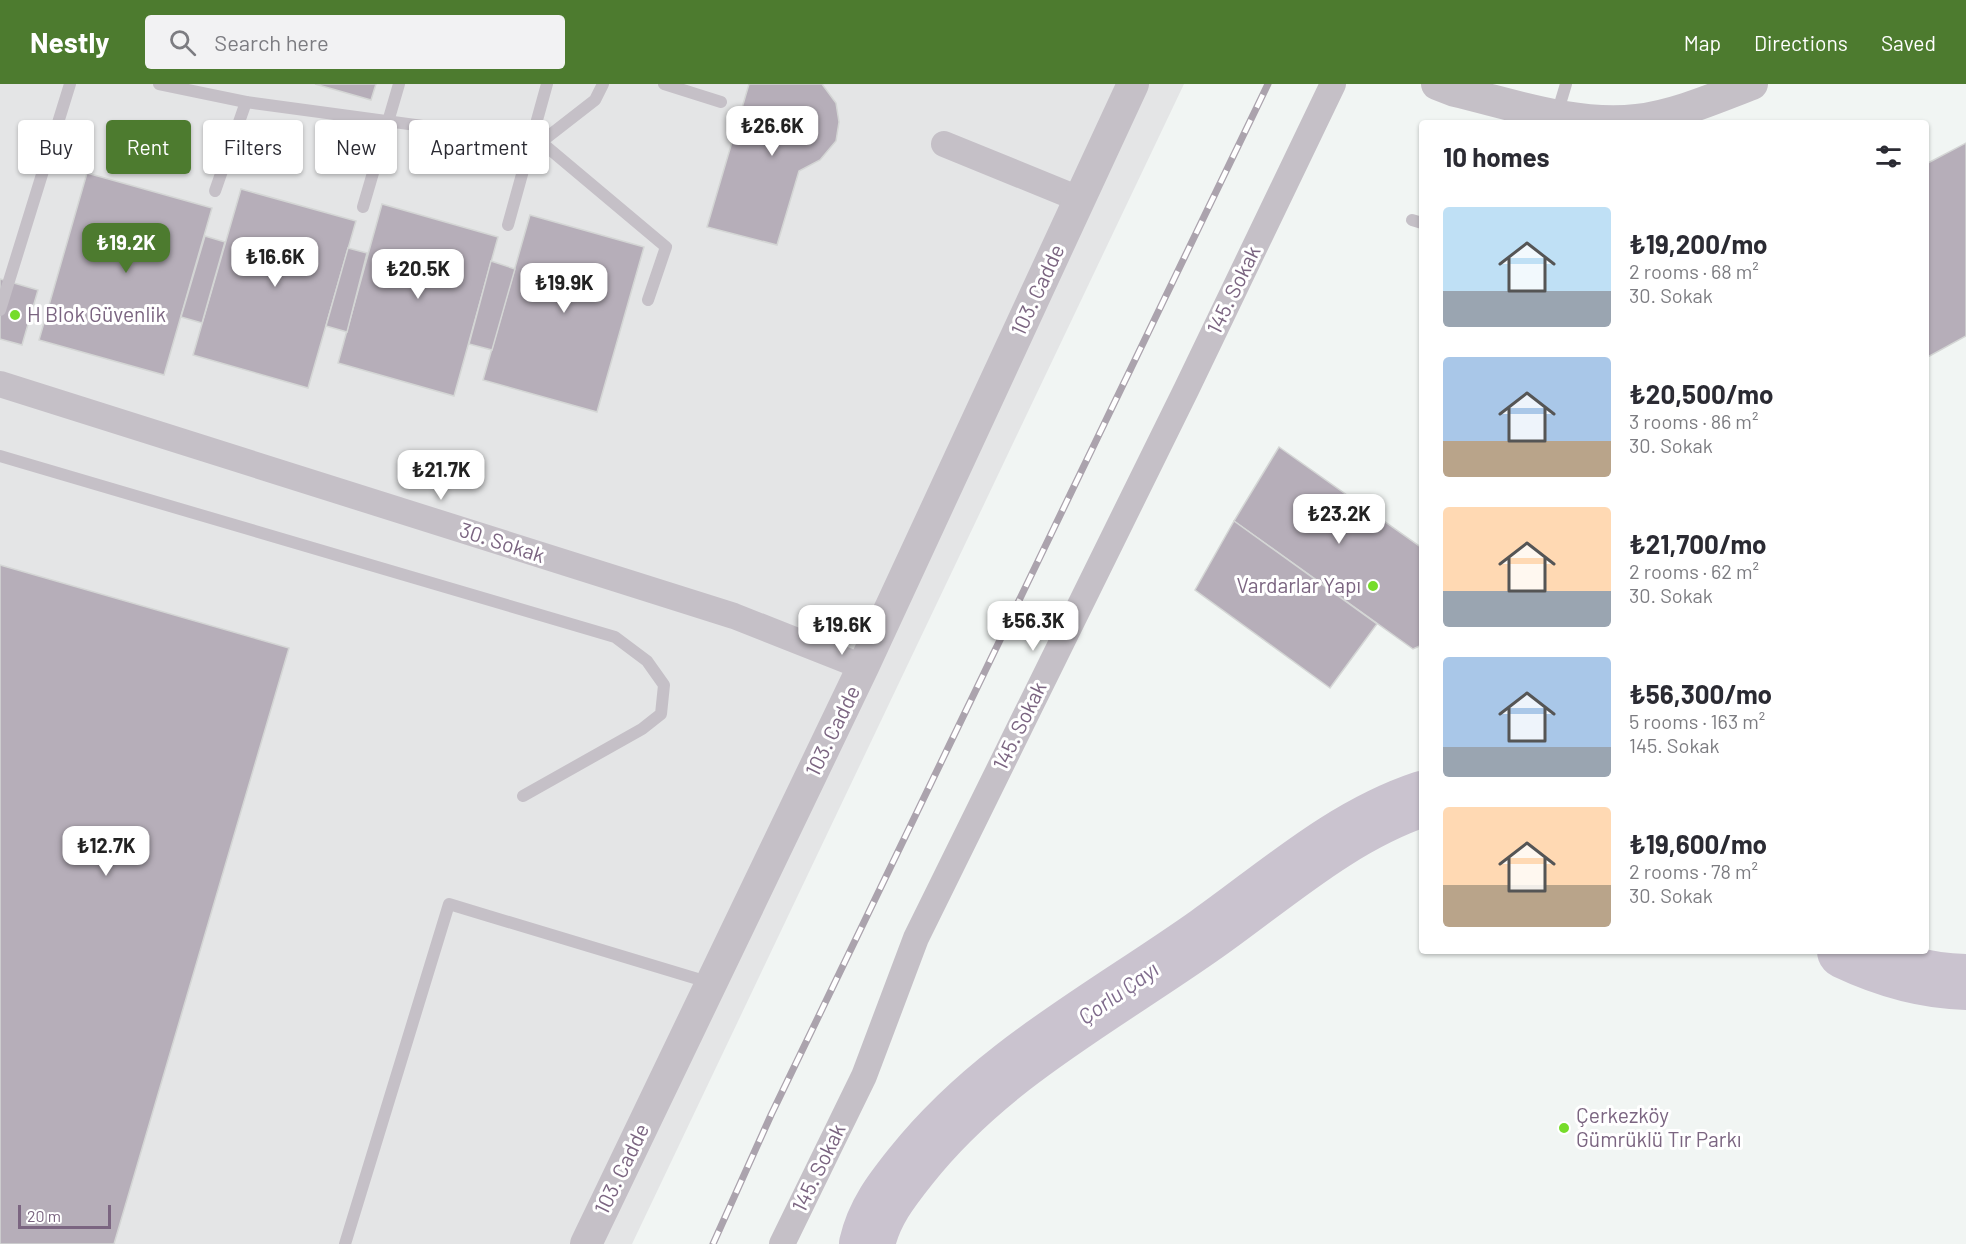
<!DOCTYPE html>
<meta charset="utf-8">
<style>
:root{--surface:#fff;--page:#f2f2f3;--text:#2b2b33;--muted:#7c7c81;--accent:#4d7b2f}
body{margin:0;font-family:Barlow,sans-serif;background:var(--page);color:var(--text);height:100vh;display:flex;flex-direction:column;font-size:22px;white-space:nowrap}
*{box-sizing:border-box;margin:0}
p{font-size:20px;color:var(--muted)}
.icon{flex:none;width:33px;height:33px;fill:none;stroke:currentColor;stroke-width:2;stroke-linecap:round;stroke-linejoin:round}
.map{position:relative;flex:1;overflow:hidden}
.drawer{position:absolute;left:1419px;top:36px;width:510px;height:834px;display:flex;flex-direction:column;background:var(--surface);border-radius:6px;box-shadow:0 2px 4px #0004}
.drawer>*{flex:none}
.hud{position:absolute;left:18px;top:36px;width:570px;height:54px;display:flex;gap:12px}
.scale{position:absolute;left:18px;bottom:15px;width:93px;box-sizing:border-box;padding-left:6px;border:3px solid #7b6581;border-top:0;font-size:16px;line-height:21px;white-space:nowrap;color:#7b6581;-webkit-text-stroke:4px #fff;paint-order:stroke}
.price{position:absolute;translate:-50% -51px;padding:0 14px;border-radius:12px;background:#fff;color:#222;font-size:20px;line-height:39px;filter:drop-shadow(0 2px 3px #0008)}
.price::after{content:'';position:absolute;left:50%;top:36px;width:18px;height:14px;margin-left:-9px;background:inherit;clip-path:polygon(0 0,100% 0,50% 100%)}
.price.on{background:var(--accent);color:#fff}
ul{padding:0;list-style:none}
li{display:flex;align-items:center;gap:18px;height:150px;padding:0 24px}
li span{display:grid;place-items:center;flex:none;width:168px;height:120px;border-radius:6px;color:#555}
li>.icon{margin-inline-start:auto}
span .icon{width:72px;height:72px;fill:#fffc;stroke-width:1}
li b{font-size:26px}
h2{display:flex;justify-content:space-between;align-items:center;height:72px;padding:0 24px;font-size:26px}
.tag{padding:0 21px;border-radius:6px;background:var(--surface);box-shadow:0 2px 4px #0004;font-size:21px;line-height:54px}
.tag.on{background:var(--accent);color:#fff}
header{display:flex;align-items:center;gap:36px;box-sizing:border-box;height:84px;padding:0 30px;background:var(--accent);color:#fff}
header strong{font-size:28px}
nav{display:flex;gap:33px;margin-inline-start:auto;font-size:21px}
.search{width:420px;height:54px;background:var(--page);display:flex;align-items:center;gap:15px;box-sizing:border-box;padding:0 21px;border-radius:6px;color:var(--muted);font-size:22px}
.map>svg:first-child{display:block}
.built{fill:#e4e5e6}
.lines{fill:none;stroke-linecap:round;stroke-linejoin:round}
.river{stroke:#cac3cf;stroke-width:56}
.building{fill:#b6aeb9;stroke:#d4d6d5;stroke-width:1.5}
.service{stroke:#c5c0c7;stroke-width:12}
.minor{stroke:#c5c0c7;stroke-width:26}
.tertiary{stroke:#c5c0c7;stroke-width:32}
.rail-casing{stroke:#aba3ad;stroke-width:7}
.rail{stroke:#fff;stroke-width:4.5;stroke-dasharray:14;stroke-linecap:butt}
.poi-dot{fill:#76dc2a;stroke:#fff;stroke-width:2}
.labels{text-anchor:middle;stroke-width:6;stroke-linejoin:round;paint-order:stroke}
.street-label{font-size:21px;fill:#7b6581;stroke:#fff}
.poi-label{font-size:21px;fill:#7b6581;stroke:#fff;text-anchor:start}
.water-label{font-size:22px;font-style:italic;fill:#7f6b8c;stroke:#fff}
</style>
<header>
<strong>Nestly</strong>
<div class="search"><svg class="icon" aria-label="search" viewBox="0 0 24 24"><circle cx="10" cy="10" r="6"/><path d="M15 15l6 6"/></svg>Search here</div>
<nav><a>Map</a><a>Directions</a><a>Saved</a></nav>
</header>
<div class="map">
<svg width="1966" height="1160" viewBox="0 0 1966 1160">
<rect width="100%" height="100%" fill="#f1f5f3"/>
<!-- built -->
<polygon class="built" points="0,0 1184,0 632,1160 0,1160"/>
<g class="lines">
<!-- river -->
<g class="river">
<path d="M 1845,867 C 1883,885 1923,897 1966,898"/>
<path d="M 867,1160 C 874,1129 891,1107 911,1082 C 991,981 1104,923 1207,850 C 1275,802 1341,742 1422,715"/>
</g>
</g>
<!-- building -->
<g class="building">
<polygon points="315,0 376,0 371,16"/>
<polygon points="749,0 822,0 836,19 839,38 836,57 820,76 799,87 777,161 707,143"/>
<polygon points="1966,59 1966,252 1926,274 1926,80"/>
<polygon points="87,89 212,124 164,291 39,256"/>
<polygon points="241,105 356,137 308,304 193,271"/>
<polygon points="382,120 498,153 454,312 338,279"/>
<polygon points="530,131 644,163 597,328 483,296"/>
<polygon points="205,152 225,158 202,239 181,233"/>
<polygon points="348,164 367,169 347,248 326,242"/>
<polygon points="491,177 515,185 492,266 469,260"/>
<polygon points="0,195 38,206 22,261 0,255"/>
<polygon points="1279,363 1422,464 1422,561 1413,565 1234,437"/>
<polygon points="1234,437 1377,540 1330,604 1195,506"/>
<polygon points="0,481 289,564 114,1160 0,1160"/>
</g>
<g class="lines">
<!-- service -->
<g class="service">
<polyline points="159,0 246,18 541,58 595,16 603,0"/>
<polyline points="664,0 721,18"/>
<polyline points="1557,30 1566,0"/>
<polyline points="541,58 666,163 648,216"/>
<polyline points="215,107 246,18"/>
<polyline points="363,123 399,0"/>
<polyline points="1412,136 1422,139"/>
<polyline points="508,141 547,0"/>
<polyline points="0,226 70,0"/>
<polyline points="0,372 615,553 647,577 664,601 661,630 642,645 523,712"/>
<polyline points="345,1160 449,820 711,899"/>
</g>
<!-- minor -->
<g class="minor">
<polyline points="944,60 1079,115"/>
<polyline points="0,300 734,532 863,583"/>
<polyline points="782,1160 864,992 916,854 1187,304 1333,0"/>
</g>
<!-- tertiary -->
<g class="tertiary">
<path d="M 1437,0 L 1455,7 C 1514,21 1576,43 1637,36 C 1677,31 1715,14 1752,0"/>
<polyline points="586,1160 863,583 1133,0"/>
</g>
<defs>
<polyline id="rail" points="713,1160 771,1031 1268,0"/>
</defs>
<!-- rail casing -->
<use href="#rail" class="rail-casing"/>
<!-- rail -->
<use href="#rail" class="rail"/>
</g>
<!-- markers -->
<g class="poi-dot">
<circle cx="15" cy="231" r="6"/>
<circle cx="1373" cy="502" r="6"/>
<circle cx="1564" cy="1044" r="6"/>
</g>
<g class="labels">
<!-- street labels -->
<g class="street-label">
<text transform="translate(1038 206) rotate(-65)" y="7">103. Cadde</text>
<text transform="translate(1234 206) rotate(-64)" y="7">145. Sokak</text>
<text transform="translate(502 459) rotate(18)" y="7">30. Sokak</text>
<text transform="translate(1020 642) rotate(-64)" y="7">145. Sokak</text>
<text transform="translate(833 647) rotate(-64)" y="7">103. Cadde</text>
<text transform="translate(819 1084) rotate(-64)" y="7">145. Sokak</text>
<text transform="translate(622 1085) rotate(-64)" y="7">103. Cadde</text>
</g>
<!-- poi labels -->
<g class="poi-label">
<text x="27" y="238">H Blok Güvenlik</text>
<text x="1361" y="509" text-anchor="end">Vardarlar Yapı</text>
<text x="1576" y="1039">Çerkezköy<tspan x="1576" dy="24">Gümrüklü Tır Parkı</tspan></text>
</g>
<!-- water labels -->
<g class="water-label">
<text transform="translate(1118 909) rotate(-35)" y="8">Çorlu Çayı</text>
</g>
</g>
</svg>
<div class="scale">20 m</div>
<b class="price" style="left:772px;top:73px">₺26.6K</b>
<b class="price on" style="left:126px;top:190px">₺19.2K</b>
<b class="price" style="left:275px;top:204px">₺16.6K</b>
<b class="price" style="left:418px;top:216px">₺20.5K</b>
<b class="price" style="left:564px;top:230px">₺19.9K</b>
<b class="price" style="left:441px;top:417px">₺21.7K</b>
<b class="price" style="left:1339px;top:461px">₺23.2K</b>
<b class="price" style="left:1033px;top:568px">₺56.3K</b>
<b class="price" style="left:842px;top:572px">₺19.6K</b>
<b class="price" style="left:106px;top:793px">₺12.7K</b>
<div class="hud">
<a class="tag">Buy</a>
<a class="tag on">Rent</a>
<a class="tag">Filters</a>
<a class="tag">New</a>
<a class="tag">Apartment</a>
</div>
<section class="drawer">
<h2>10 homes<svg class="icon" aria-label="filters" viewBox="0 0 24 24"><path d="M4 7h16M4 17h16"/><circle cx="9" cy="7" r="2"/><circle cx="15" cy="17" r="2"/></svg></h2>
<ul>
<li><span style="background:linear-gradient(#bfe0f5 70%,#9aa5b1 0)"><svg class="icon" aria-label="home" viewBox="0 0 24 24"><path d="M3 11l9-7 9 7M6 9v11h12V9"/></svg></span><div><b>₺19,200/mo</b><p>2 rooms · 68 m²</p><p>30. Sokak</p></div></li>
<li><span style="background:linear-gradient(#a9c7e8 70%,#b9a48a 0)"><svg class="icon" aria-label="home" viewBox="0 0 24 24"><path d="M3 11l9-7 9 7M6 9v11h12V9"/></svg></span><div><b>₺20,500/mo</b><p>3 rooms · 86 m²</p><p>30. Sokak</p></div></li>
<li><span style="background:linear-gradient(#ffd9b3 70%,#9aa5b1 0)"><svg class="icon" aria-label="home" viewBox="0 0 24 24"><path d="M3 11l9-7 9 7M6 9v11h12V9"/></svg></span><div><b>₺21,700/mo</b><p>2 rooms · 62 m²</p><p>30. Sokak</p></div></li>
<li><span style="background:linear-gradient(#a9c7e8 75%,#9aa5b1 0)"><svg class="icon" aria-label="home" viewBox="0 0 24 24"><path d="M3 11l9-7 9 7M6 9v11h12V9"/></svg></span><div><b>₺56,300/mo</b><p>5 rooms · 163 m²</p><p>145. Sokak</p></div></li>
<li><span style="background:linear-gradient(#ffd9b3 65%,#b9a48a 0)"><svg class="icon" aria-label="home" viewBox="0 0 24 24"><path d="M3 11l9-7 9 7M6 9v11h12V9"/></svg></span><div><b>₺19,600/mo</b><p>2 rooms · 78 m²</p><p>30. Sokak</p></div></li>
</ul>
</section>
</div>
